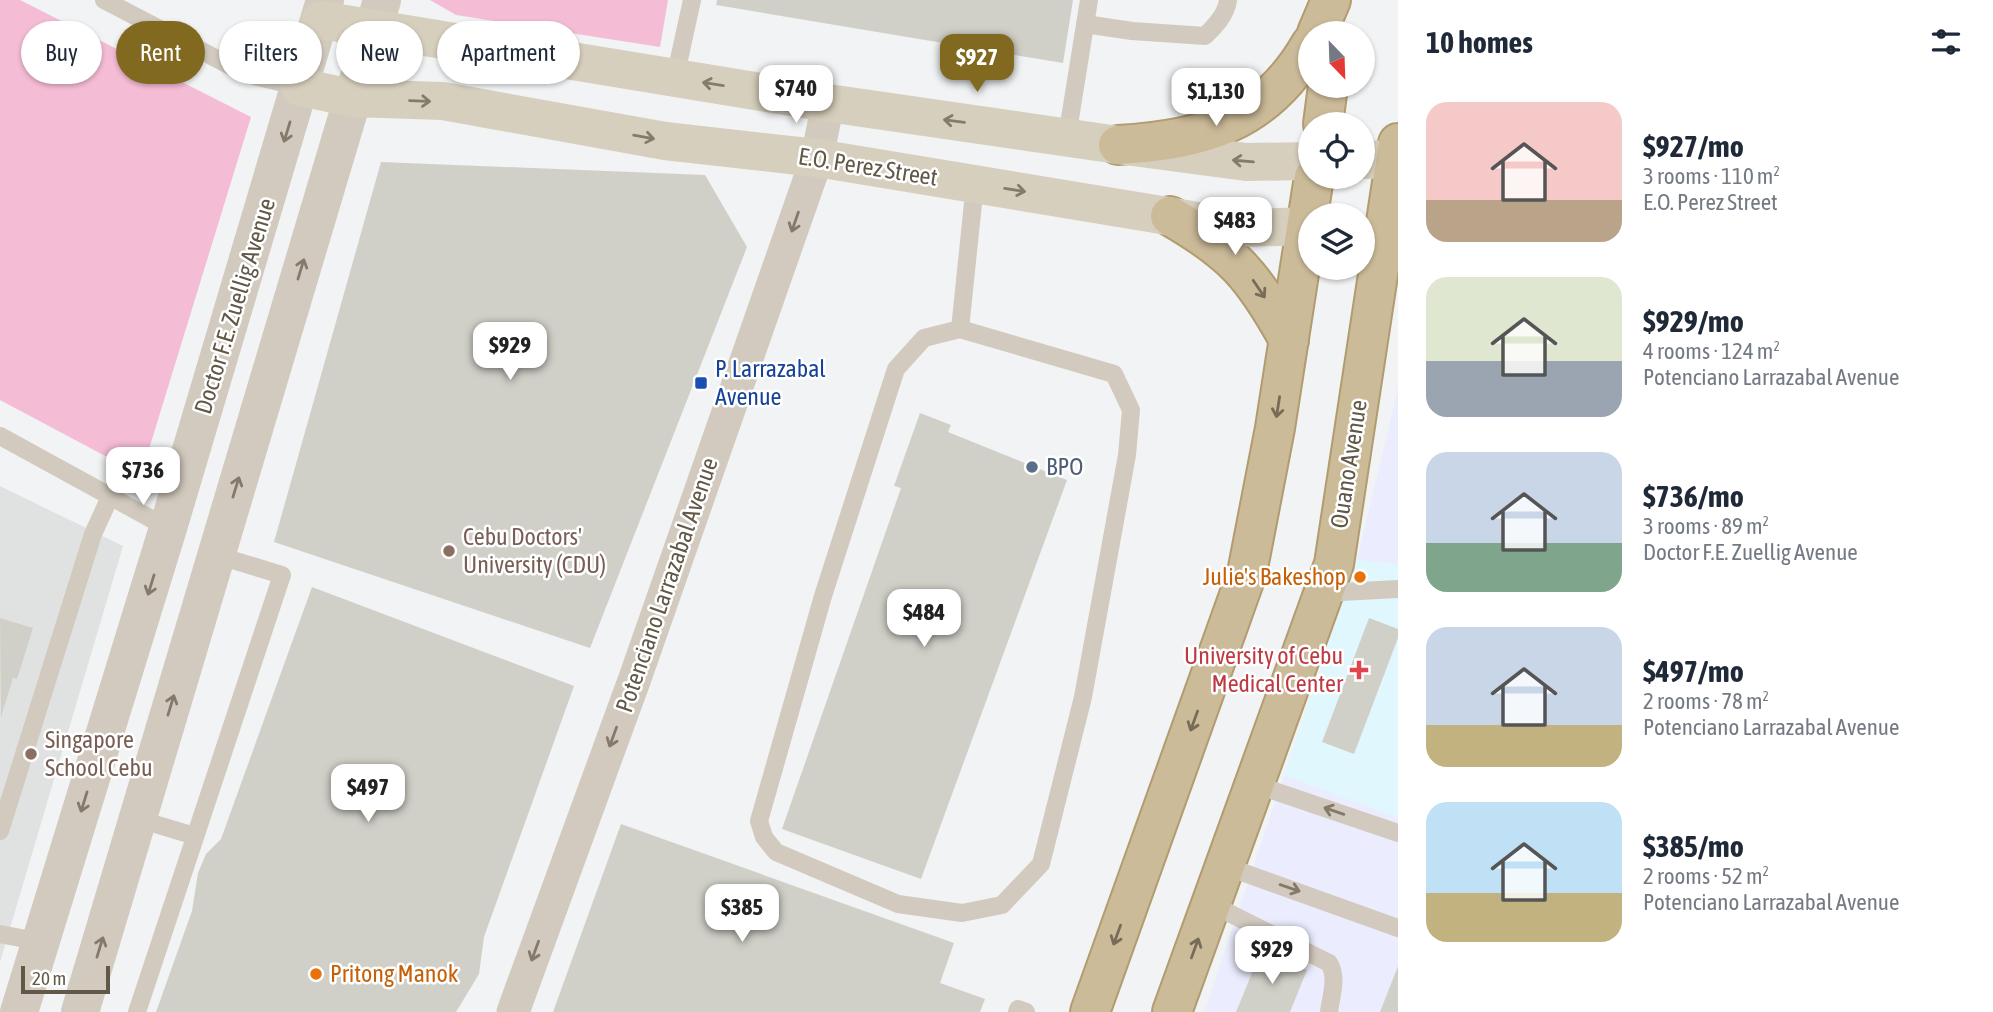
<!DOCTYPE html>
<meta charset="utf-8">
<style>
:root{--surface:#fff;--page:#f6f6f7;--text:#1f2937;--muted:#747a83;--accent:#826920}
body{margin:0;font-family:"Asap Condensed",sans-serif;background:var(--page);color:var(--text);height:100vh;display:flex;flex-direction:column;font-size:26px;white-space:nowrap}
*{box-sizing:border-box;margin:0}
p{font-size:23px;color:var(--muted)}
.icon{flex:none;width:38px;height:38px;fill:none;stroke:currentColor;stroke-width:2;stroke-linecap:round;stroke-linejoin:round}
.map{position:relative;flex:1;overflow:hidden}
.sheet{display:flex;flex-direction:column;background:var(--surface);width:595px}
.sheet>*{flex:none}
.guide{position:absolute;left:21px;top:21px;width:665px;height:63px;display:flex;gap:14px}
.needle{width:46px;rotate:157deg}
.controls{position:absolute;left:1298px;top:21px;display:grid;gap:14px}
.controls a{display:grid;place-items:center;width:77px;height:77px;border-radius:50%;background:var(--surface);box-shadow:0 2px 5px #0004;font-size:35px}
.scale{position:absolute;left:21px;bottom:18px;width:89px;box-sizing:border-box;padding-left:7px;border:4px solid #615847;border-top:0;font-size:19px;line-height:24px;white-space:nowrap;color:#615847;-webkit-text-stroke:5px #fff;paint-order:stroke}
.price{position:absolute;translate:-50% -60px;padding:0 16px;border-radius:14px;background:#fff;color:#222;font-size:23px;line-height:46px;filter:drop-shadow(0 2px 4px #0008)}
.price::after{content:'';position:absolute;left:50%;top:42px;width:21px;height:16px;margin-left:-10px;background:inherit;clip-path:polygon(0 0,100% 0,50% 100%)}
.price.selected{background:var(--accent);color:#fff}
ul{padding:0;list-style:none}
li{display:flex;align-items:center;gap:21px;height:175px;padding:0 28px}
li span{display:grid;place-items:center;flex:none;width:196px;height:140px;border-radius:21px;color:#555}
li>.icon{margin-inline-start:auto}
span .icon{width:84px;height:84px;fill:#fffc;stroke-width:1}
li b{font-size:30px}
h2{display:flex;justify-content:space-between;align-items:center;height:84px;padding:0 28px;font-size:30px}
.pill{padding:0 24px;border-radius:32px;background:var(--surface);box-shadow:0 2px 5px #0004;font-size:24px;line-height:63px}
.pill.selected{background:var(--accent);color:#fff}
main{display:flex;flex:1;min-height:0}
.map>svg:first-child{display:block}
.commercial{fill:#ebedfe}
.education{fill:#e0e2e2}
.medical{fill:#e1f7fe}
.green{fill:#f5bcd6}
.building{fill:#d1d0c8}
.lines{fill:none;stroke-linecap:round;stroke-linejoin:round}
.trunk-casing{stroke:#b19c6f;stroke-width:42}
.service{stroke:#d2cabe;stroke-width:18}
.minor{stroke:#d2cabe;stroke-width:33}
.tertiary{stroke:#d2cabe;stroke-width:38}
.secondary{stroke:#d7cfbd;stroke-width:38}
.trunk{stroke:#cb9;stroke-width:38}
.oneway{stroke:#847c6a}
.oneway2{stroke:#837a6b}
.oneway3{stroke:#766c57}
.transit-dot{fill:#1a4fb4;stroke:#fff;stroke-width:2.5}
.service-dot{fill:#5c6f8a;stroke:#fff;stroke-width:2.5}
.education-dot{fill:#8d6e63;stroke:#fff;stroke-width:2.5}
.food-dot{fill:#e8710a;stroke:#fff;stroke-width:2.5}
.health-dot{fill:#e0444e;stroke:#fff;stroke-width:2.5}
.labels{text-anchor:middle;stroke-width:5;stroke-linejoin:round;paint-order:stroke}
.street-label{font-size:24px;fill:#615847;stroke:#fff}
.transit-label{font-size:24px;fill:#164399;stroke:#fff;text-anchor:start}
.service-label{font-size:24px;fill:#4e5e75;stroke:#fff;text-anchor:start}
.education-label{font-size:24px;fill:#785e54;stroke:#fff;text-anchor:start}
.food-label{font-size:24px;fill:#c56008;stroke:#fff;text-anchor:end}
.health-label{font-size:24px;fill:#be3a42;stroke:#fff;text-anchor:end}
</style>
<main>
<div class="map">
<svg width="1398" height="1012" viewBox="0 0 1398 1012">
<rect width="100%" height="100%" fill="#f1f3f4"/>
<!-- commercial -->
<polygon class="commercial" points="1398,388 1398,1012 1204,1012 1357,560"/>
<!-- education -->
<polygon class="education" points="0,486 123,546 0,962"/>
<!-- medical -->
<polygon class="medical" points="1357,560 1398,564 1398,818 1284,775"/>
<!-- green -->
<g class="green">
<polygon points="0,0 20,0 251,117 141,475 0,400"/>
<polygon points="430,0 668,0 660,47 456,15"/>
</g>
<!-- building -->
<g class="building">
<polygon points="717,0 1073,0 1063,63 716,5"/>
<polygon points="381,162 705,175 747,247 590,648 274,542"/>
<polygon points="920,413 951,425 948,432 1067,480 921,879 782,829 901,488 894,486"/>
<polygon points="312,587 574,686 484,937 479,974 456,1012 156,1012 192,911 198,873 206,854 221,839"/>
<polygon points="0,618 33,628 17,679 13,678 1,717"/>
<polygon points="1369,618 1398,629 1398,638 1354,754 1322,742"/>
<polygon points="621,824 954,943 940,983 985,999 980,1012 553,1012"/>
<polygon points="1261,951 1307,970 1290,1012 1236,1012"/>
<polygon points="1398,966 1398,1012 1380,1012"/>
</g>
<g class="lines">
<defs>
<g id="trunk">
<polyline points="1317,33 1331,0"/>
<polyline points="1323,124 1328,86"/>
<path d="M 1118,145 C 1203,140 1266,123 1311,44"/>
<path d="M 1170,216 C 1234,253 1253,275 1289,340"/>
<polyline points="1090,1012 1247,573 1275,428 1314,177"/>
<polyline points="1172,1012 1334,564 1398,143"/>
</g>
</defs>
<!-- trunk casing -->
<use href="#trunk" class="trunk-casing"/>
<!-- service -->
<g class="service">
<polyline points="104,0 246,74 300,87"/>
<path d="M 1085,24 L 1132,31 L 1205,36 C 1215,26 1226,15 1228,0"/>
<polyline points="675,78 692,0"/>
<polyline points="1067,137 1089,0"/>
<polyline points="960,329 924,338 896,369 823,596 759,821 764,837 776,852 898,904 962,913 1002,905 1041,864 1083,697 1127,455 1131,410 1114,374 960,329 975,184"/>
<polyline points="0,436 168,528"/>
<polyline points="1323,593 1398,589"/>
<polyline points="1254,784 1398,833"/>
<polyline points="138,819 195,836"/>
<polyline points="0,831 93,534 110,497"/>
<polyline points="1225,866 1398,928"/>
<path d="M 1211,904 L 1329,963 C 1338,977 1331,996 1329,1012"/>
<polyline points="0,934 42,942"/>
<polyline points="137,1012 282,575 216,555"/>
<polyline points="1017,1012 1018,1009 1026,1012"/>
</g>
<!-- minor -->
<polyline class="minor" points="513,1012 635,678 817,158 828,103"/>
<!-- tertiary -->
<g class="tertiary">
<polyline points="19,1012 168,528 325,0"/>
<polyline points="80,1012 382,0"/>
</g>
<!-- secondary -->
<g class="secondary">
<polyline points="321,20 828,103 1118,145 1246,162 1311,161"/>
<polyline points="300,87 352,98 443,101 665,141 817,158 1240,228 1311,226"/>
<polyline points="1363,160 1398,159"/>
</g>
<!-- trunk -->
<use href="#trunk" class="trunk"/>
</g>
<!-- one-way arrows -->
<defs><path id="oneway-shaft" d="M-6 0H5M1.5-3L5.5 0L1.5 3" fill="none" stroke-width="1.6" stroke-linecap="round" stroke-linejoin="round" transform="scale(1.75)"/></defs>
<g class="oneway">
<use href="#oneway-shaft" transform="translate(713 84) rotate(-171)"/>
<use href="#oneway-shaft" transform="translate(420 101) rotate(2)"/>
<use href="#oneway-shaft" transform="translate(954 121) rotate(-172)"/>
<use href="#oneway-shaft" transform="translate(644 137) rotate(10)"/>
<use href="#oneway-shaft" transform="translate(1243 161) rotate(-175)"/>
<use href="#oneway-shaft" transform="translate(1015 190) rotate(9)"/>
</g>
<g class="oneway2">
<use href="#oneway-shaft" transform="translate(287 132) rotate(107)"/>
<use href="#oneway-shaft" transform="translate(795 222) rotate(109)"/>
<use href="#oneway-shaft" transform="translate(301 269) rotate(-73)"/>
<use href="#oneway-shaft" transform="translate(236 487) rotate(-73)"/>
<use href="#oneway-shaft" transform="translate(151 585) rotate(107)"/>
<use href="#oneway-shaft" transform="translate(171 705) rotate(-73)"/>
<use href="#oneway-shaft" transform="translate(613 737) rotate(110)"/>
<use href="#oneway-shaft" transform="translate(84 802) rotate(107)"/>
<use href="#oneway-shaft" transform="translate(1334 811) rotate(-161)"/>
<use href="#oneway-shaft" transform="translate(1290 888) rotate(19)"/>
<use href="#oneway-shaft" transform="translate(100 947) rotate(-73)"/>
<use href="#oneway-shaft" transform="translate(535 951) rotate(110)"/>
</g>
<g class="oneway3">
<use href="#oneway-shaft" transform="translate(1259 289) rotate(56)"/>
<use href="#oneway-shaft" transform="translate(1278 407) rotate(99)"/>
<use href="#oneway-shaft" transform="translate(1194 721) rotate(110)"/>
<use href="#oneway-shaft" transform="translate(1117 935) rotate(110)"/>
<use href="#oneway-shaft" transform="translate(1195 948) rotate(-70)"/>
</g>
<!-- markers -->
<rect class="transit-dot" x="694" y="376" width="14" height="14" rx="3.5"/>
<circle class="service-dot" cx="1032" cy="467" r="7"/>
<g class="education-dot">
<circle cx="449" cy="551" r="7"/>
<circle cx="31" cy="754" r="7"/>
</g>
<g class="food-dot">
<circle cx="1360" cy="577" r="7"/>
<circle cx="316" cy="974" r="7"/>
</g>
<path class="health-dot" d="M1355.5 659.5h7v7h7v7h-7v7h-7v-7h-7v-7h7z"/>
<g class="labels">
<!-- street labels -->
<g class="street-label">
<text transform="translate(868 167) rotate(9)" y="8">E.O. Perez Street</text>
<text transform="translate(235 306) rotate(-73)" y="8">Doctor F.E. Zuellig Avenue</text>
<text transform="translate(1349 464) rotate(-81)" y="8">Ouano Avenue</text>
<text transform="translate(667 585) rotate(-71)" y="8">Potenciano Larrazabal Avenue</text>
</g>
<!-- transit labels -->
<g class="transit-label">
<text x="715" y="377">P. Larrazabal<tspan x="715" dy="28">Avenue</tspan></text>
</g>
<!-- service labels -->
<g class="service-label">
<text x="1046" y="475">BPO</text>
</g>
<!-- education labels -->
<g class="education-label">
<text x="463" y="545">Cebu Doctors'<tspan x="463" dy="28">University (CDU)</tspan></text>
<text x="45" y="748">Singapore<tspan x="45" dy="28">School Cebu</tspan></text>
</g>
<!-- food labels -->
<g class="food-label">
<text x="1346" y="585">Julie's Bakeshop</text>
<text x="330" y="982" text-anchor="start">Pritong Manok</text>
</g>
<!-- health labels -->
<g class="health-label">
<text x="1343" y="664">University of Cebu<tspan x="1343" dy="28">Medical Center</tspan></text>
</g>
</g>
</svg>
<div class="controls">
<a><svg class="needle" viewBox="-14 -14 28 28"><path d="M0-13l5 13h-10z" fill="#e53935"/><path d="M0 13l5-13h-10z" fill="#747a83"/></svg></a>
<a><svg class="icon" aria-label="locate" viewBox="0 0 24 24"><circle cx="12" cy="12" r="6"/><path d="M12 2v4M12 18v4M2 12h4M18 12h4"/></svg></a>
<a><svg class="icon" aria-label="layers" viewBox="0 0 24 24"><path d="M12 4l9 5-9 5-9-5zM3 14l9 5 9-5"/></svg></a>
</div>
<div class="scale">20 m</div>
<b class="price selected" style="left:977px;top:94px">$927</b>
<b class="price" style="left:796px;top:125px">$740</b>
<b class="price" style="left:1216px;top:128px">$1,130</b>
<b class="price" style="left:1235px;top:257px">$483</b>
<b class="price" style="left:510px;top:382px">$929</b>
<b class="price" style="left:143px;top:507px">$736</b>
<b class="price" style="left:924px;top:649px">$484</b>
<b class="price" style="left:368px;top:824px">$497</b>
<b class="price" style="left:742px;top:944px">$385</b>
<b class="price" style="left:1272px;top:986px">$929</b>
<div class="guide">
<a class="pill">Buy</a>
<a class="pill selected">Rent</a>
<a class="pill">Filters</a>
<a class="pill">New</a>
<a class="pill">Apartment</a>
</div>
</div>
<section class="sheet">
<h2>10 homes<svg class="icon" aria-label="filters" viewBox="0 0 24 24"><path d="M4 7h16M4 17h16"/><circle cx="9" cy="7" r="2"/><circle cx="15" cy="17" r="2"/></svg></h2>
<ul>
<li><span style="background:linear-gradient(#f6c9c9 70%,#b9a48a 0)"><svg class="icon" aria-label="home" viewBox="0 0 24 24"><path d="M3 11l9-7 9 7M6 9v11h12V9"/></svg></span><div><b>$927/mo</b><p>3 rooms · 110 m²</p><p>E.O. Perez Street</p></div></li>
<li><span style="background:linear-gradient(#dfe7d0 60%,#9aa5b1 0)"><svg class="icon" aria-label="home" viewBox="0 0 24 24"><path d="M3 11l9-7 9 7M6 9v11h12V9"/></svg></span><div><b>$929/mo</b><p>4 rooms · 124 m²</p><p>Potenciano Larrazabal Avenue</p></div></li>
<li><span style="background:linear-gradient(#c9d6e8 65%,#7fa58c 0)"><svg class="icon" aria-label="home" viewBox="0 0 24 24"><path d="M3 11l9-7 9 7M6 9v11h12V9"/></svg></span><div><b>$736/mo</b><p>3 rooms · 89 m²</p><p>Doctor F.E. Zuellig Avenue</p></div></li>
<li><span style="background:linear-gradient(#c9d6e8 70%,#c2b280 0)"><svg class="icon" aria-label="home" viewBox="0 0 24 24"><path d="M3 11l9-7 9 7M6 9v11h12V9"/></svg></span><div><b>$497/mo</b><p>2 rooms · 78 m²</p><p>Potenciano Larrazabal Avenue</p></div></li>
<li><span style="background:linear-gradient(#bfe0f5 65%,#c2b280 0)"><svg class="icon" aria-label="home" viewBox="0 0 24 24"><path d="M3 11l9-7 9 7M6 9v11h12V9"/></svg></span><div><b>$385/mo</b><p>2 rooms · 52 m²</p><p>Potenciano Larrazabal Avenue</p></div></li>
</ul>
</section>
</main>
